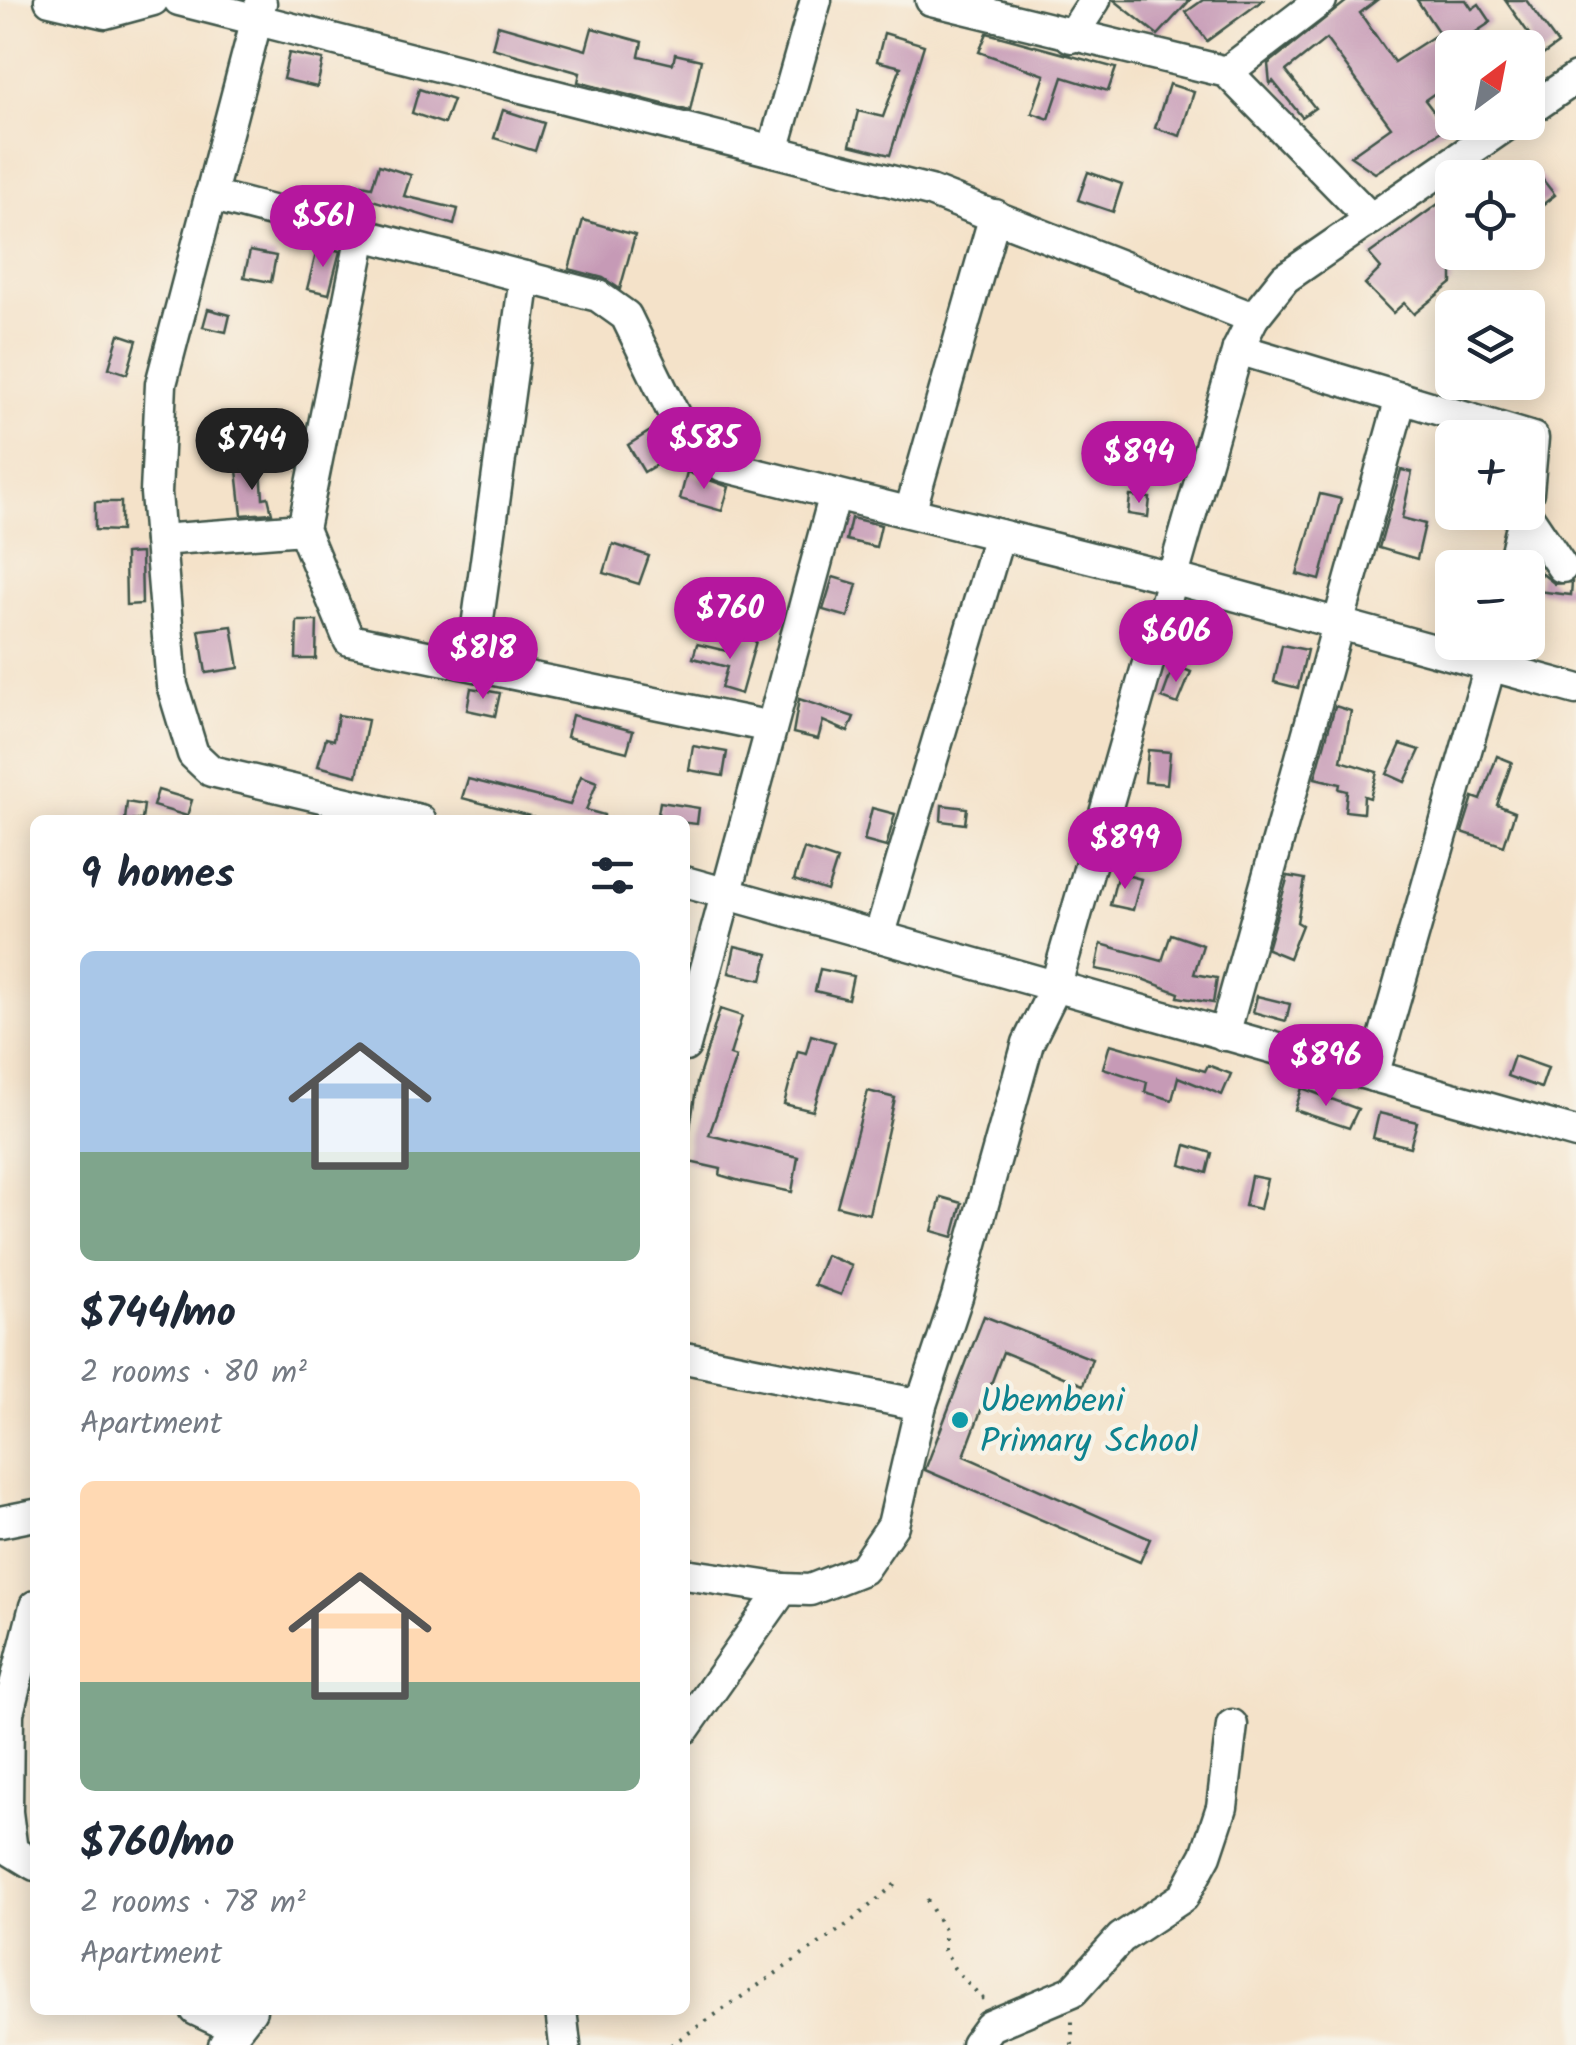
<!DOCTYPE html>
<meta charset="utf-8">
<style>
:root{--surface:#fff;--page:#f6f6f7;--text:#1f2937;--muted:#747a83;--accent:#b5179e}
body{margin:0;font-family:Kalam,sans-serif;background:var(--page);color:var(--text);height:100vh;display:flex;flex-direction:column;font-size:38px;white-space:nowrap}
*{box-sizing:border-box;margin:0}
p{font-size:32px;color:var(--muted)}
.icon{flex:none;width:55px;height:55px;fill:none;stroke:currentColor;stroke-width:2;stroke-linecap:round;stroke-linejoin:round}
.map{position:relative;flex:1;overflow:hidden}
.side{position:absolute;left:30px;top:815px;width:660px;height:1200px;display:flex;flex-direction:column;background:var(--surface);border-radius:15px;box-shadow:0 5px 25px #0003}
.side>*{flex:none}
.needle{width:65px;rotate:32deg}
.fabs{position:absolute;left:1435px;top:30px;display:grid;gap:20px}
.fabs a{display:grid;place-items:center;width:110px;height:110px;border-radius:15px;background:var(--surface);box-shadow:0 5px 25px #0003;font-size:50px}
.price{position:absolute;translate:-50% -85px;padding:0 22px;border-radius:35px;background:var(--accent);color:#fff;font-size:32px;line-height:65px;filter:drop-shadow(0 2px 5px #0008)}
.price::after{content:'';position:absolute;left:50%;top:60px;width:30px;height:22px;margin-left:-15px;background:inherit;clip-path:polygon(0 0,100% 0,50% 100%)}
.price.selected{background:#222;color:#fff}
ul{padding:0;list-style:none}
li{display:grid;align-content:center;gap:20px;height:530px;padding:0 50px}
li span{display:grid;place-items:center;height:310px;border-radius:15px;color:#555}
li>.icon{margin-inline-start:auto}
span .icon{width:180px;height:180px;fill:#fffc;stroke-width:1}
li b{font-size:42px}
h2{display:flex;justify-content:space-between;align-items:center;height:120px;padding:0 50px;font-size:42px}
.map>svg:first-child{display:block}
.building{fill:#c69ab6}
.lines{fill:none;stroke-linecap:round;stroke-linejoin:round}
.minor-casing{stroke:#3f564a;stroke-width:35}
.path{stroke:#3f564a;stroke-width:4;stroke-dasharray:2.5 8;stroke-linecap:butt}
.minor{stroke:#fff;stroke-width:30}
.culture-dot{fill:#0f9aa8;stroke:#f7f3e8;stroke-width:4}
.labels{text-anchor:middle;stroke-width:9;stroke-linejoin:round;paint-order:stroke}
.culture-label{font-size:35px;fill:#0d838f;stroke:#f7f3e8;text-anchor:start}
</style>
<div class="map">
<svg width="1576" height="2045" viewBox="0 0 1576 2045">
<rect width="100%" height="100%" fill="#f7f3e8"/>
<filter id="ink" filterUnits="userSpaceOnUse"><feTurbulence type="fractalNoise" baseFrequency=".01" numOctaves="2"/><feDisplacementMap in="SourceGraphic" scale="20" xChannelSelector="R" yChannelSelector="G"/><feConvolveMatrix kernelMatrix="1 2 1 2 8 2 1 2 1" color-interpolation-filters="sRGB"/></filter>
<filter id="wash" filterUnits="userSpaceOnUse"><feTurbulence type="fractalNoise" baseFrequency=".0048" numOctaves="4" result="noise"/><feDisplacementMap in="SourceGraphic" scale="40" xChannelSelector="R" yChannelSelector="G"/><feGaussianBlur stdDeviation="2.25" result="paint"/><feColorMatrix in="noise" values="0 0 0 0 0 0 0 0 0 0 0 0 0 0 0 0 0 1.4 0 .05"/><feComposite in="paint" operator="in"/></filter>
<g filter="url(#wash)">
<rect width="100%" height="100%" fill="#f4e2c9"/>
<g id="blocks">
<!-- building -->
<g class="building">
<polygon points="1114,0 1190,0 1158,35"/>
<polygon points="1203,0 1263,0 1207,41 1186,12"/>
<polygon points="1348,0 1377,0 1360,13 1394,62 1439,33 1417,0 1466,0 1472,9 1479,4 1491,22 1452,48 1452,81 1425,100 1446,128 1375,173 1350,156 1391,127 1326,39 1286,71 1315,108 1302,117 1273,81 1270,84 1268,64"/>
<polygon points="1505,0 1526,0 1558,44 1528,66 1529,34"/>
<polygon points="498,25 586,50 592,28 642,42 639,56 673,64 675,54 701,60 690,111 578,82 580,73 492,48"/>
<polygon points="884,33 924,45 890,155 850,145 858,111 883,117 901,67 877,61"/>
<polygon points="987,33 1116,68 1108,91 1063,77 1049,119 1032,113 1045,75 979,52"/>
<polygon points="289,53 323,60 317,87 283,79"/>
<polygon points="1169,84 1194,92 1180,136 1155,128"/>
<polygon points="419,89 453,100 444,124 412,113"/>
<polygon points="503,110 544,123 535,151 494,138"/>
<polygon points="379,165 411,175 404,196 458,209 454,225 359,196 362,185 372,187"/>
<polygon points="1531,165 1555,195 1542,205 1528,187 1528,178 1518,175"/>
<polygon points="1088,172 1122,184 1113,212 1078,200"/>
<polygon points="1452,194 1452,252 1479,252 1452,272 1452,283 1414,314 1404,303 1393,313 1365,284 1381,268 1369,254"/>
<polygon points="583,220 635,235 620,289 603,278 569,269"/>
<polygon points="318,246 340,251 329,294 307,289"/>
<polygon points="250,251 276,256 271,282 244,277"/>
<polygon points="208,309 230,315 226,332 203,327"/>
<polygon points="119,334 137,340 127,374 109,368"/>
<polygon points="652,430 669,457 644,472 628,445"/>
<polygon points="261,469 263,498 268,497 272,513 242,515 237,470"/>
<polygon points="1401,470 1412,472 1402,518 1425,524 1417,559 1379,548"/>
<polygon points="687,472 729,487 722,511 680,499"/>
<polygon points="1320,494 1341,499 1320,580 1297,574"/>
<polygon points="1130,496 1150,498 1148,517 1128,514"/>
<polygon points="95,502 121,502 121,531 95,530"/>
<polygon points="851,518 881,525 876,547 846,540"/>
<polygon points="613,544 649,556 639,584 604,573"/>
<polygon points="141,553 142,604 126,605 125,554"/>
<polygon points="1540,572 1555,584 1572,582 1571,595 1537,591"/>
<polygon points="833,577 857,584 848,617 823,610"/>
<polygon points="297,621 317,621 316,659 296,659"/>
<polygon points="232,626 239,668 206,673 199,630"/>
<polygon points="736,635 756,641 741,694 721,688 727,667 693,658 697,644 731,652"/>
<polygon points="1282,645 1307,650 1298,688 1274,682"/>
<polygon points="1174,665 1191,672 1178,704 1162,698"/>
<polygon points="471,688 500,693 495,716 467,710"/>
<polygon points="799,699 854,717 848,732 823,721 818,739 793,733"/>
<polygon points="1335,706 1351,711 1341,761 1377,772 1370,798 1364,796 1363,813 1345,811 1347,791 1339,789 1340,784 1315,778"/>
<polygon points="338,715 368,720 357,776 318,766 326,738 334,740"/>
<polygon points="572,715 633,731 627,752 567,737"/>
<polygon points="1401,744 1420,750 1405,782 1387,774"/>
<polygon points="693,746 727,752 723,776 689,770"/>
<polygon points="1148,750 1170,752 1167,784 1145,782"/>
<polygon points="1497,756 1512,762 1497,805 1515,812 1504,846 1462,832 1473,797 1481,800"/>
<polygon points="581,776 597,782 586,810 604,815 604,820 545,820 462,798 468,779 570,805"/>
<polygon points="158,790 192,800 187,816 153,806"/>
<polygon points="127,802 144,805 142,820 125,820"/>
<polygon points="660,802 699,808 697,824 657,820"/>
<polygon points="942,805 967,808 965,824 941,821"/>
<polygon points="872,808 895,814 886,847 864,841"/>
<polygon points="804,849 837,860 827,891 794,880"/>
<polygon points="1118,873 1141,879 1133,910 1110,905"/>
<polygon points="1288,876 1305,879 1297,922 1302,925 1289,958 1267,949"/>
<polygon points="1171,934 1203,945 1194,974 1217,978 1213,1003 1178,997 1179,993 1137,977 1096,969 1101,944 1162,961"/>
<polygon points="735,946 768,954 762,980 729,973"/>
<polygon points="820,969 853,976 848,999 815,991"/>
<polygon points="1257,996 1290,1004 1286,1021 1253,1012"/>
<polygon points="720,1009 742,1016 730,1055 736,1057 709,1135 798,1157 792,1192 740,1181 720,1175 721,1169 685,1161 697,1082"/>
<polygon points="811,1035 835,1042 813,1111 784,1104 798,1051 806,1053"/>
<polygon points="1110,1044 1205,1071 1208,1065 1231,1074 1222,1095 1178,1077 1172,1100 1145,1092 1147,1082 1103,1068"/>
<polygon points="1514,1056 1548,1068 1541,1088 1507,1076"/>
<polygon points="1302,1088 1358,1109 1349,1128 1295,1110"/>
<polygon points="868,1091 895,1098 869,1214 837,1206"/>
<polygon points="1379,1113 1417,1122 1410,1147 1373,1138"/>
<polygon points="1186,1145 1212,1153 1207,1173 1181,1165"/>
<polygon points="1251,1176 1267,1179 1260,1209 1245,1206"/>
<polygon points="941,1197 962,1203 953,1237 932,1231"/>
<polygon points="826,1255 852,1266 841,1295 814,1285"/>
<polygon points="984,1316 1092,1359 1083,1385 1003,1352 964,1456 1150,1539 1140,1562 925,1470"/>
</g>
</g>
</g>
<g filter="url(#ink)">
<use href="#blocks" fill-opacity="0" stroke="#3f564a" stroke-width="2.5"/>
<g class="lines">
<defs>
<g id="minor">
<polyline points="50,0 105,13 153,0"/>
<polyline points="179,0 930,191 1253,318"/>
<polyline points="931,0 1227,72 1371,219"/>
<polyline points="261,3 161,384 156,493 172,685 193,754 211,771 420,820"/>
<polyline points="1071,37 1095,0"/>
<polyline points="1227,72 1321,0"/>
<polyline points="1528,111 1576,78"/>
<polyline points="773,151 816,0"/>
<polyline points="210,195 598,296 626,316 685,437 723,466 1172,578 1576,689"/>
<polyline points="362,235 303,529 349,640 771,727"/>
<polyline points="1238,349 1533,438 1528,492"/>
<polyline points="910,512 995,215"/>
<polyline points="1525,512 1562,567"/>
<polyline points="160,540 303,529"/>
<polyline points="1512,568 1525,514"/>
<polyline points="472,663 525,277"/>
<polyline points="685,882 1576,1133"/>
<polyline points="879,937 999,535"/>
<polyline points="1224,1035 1401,398"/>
<polyline points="685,1046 835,494"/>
<polyline points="1373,1076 1497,642"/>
<polyline points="685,1358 921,1405"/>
<polyline points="0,1522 35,1515"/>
<polyline points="685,1574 783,1589"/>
<polyline points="35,1606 8,1713 7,1812 12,1851 35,1865"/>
<polyline points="685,1728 783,1589 810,1590 863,1569 893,1525 921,1405 957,1297 1028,1043 1055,988 1238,349 1253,318 1285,278 1511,122"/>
<polyline points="196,2010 234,2028"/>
<polyline points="561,2010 565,2045"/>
<polyline points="224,2045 251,2010"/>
<polyline points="976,2045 990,2026 1073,1991 1121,1938 1183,1897 1206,1855 1222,1807 1232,1725"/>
</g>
</defs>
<!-- minor casing -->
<use href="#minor" class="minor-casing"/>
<!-- path -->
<g class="path">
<polyline points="927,1900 944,1930 944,1950 954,1968 985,2001"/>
<polyline points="671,2045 848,1924 899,1881"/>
<polyline points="1072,2045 1072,2016"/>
</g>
<!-- minor -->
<use href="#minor" class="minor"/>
</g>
</g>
<!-- markers -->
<circle class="culture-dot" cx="960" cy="1420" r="10"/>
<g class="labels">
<!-- culture labels -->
<g class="culture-label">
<text x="980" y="1412">Ubembeni<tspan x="980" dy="40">Primary School</tspan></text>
</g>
</g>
</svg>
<div class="fabs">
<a><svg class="needle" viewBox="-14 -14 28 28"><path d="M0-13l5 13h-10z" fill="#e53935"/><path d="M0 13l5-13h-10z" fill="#747a83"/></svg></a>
<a><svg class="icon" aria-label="locate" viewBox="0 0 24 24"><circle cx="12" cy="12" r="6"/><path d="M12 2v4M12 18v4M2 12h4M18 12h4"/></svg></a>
<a><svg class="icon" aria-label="layers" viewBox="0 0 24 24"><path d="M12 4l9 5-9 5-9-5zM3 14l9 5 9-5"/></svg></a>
<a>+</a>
<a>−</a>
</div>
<b class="price" style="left:323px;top:270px">$561</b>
<b class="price" style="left:704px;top:492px">$585</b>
<b class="price selected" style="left:252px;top:493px">$744</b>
<b class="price" style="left:1139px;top:506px">$894</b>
<b class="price" style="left:730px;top:662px">$760</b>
<b class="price" style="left:1176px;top:685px">$606</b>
<b class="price" style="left:483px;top:702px">$818</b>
<b class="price" style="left:1125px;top:892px">$899</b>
<b class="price" style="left:1326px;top:1109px">$896</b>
<section class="side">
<h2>9 homes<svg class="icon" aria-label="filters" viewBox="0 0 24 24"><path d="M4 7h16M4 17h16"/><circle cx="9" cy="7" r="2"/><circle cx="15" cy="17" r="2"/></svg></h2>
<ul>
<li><span style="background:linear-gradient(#a9c7e8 65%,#7fa58c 0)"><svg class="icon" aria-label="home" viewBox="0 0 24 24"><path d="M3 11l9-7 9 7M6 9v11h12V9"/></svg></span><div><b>$744/mo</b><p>2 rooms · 80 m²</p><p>Apartment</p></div></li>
<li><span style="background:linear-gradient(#ffd9b3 65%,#7fa58c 0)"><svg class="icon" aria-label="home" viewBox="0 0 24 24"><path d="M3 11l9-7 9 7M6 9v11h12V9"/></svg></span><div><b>$760/mo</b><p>2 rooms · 78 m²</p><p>Apartment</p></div></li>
</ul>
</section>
</div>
